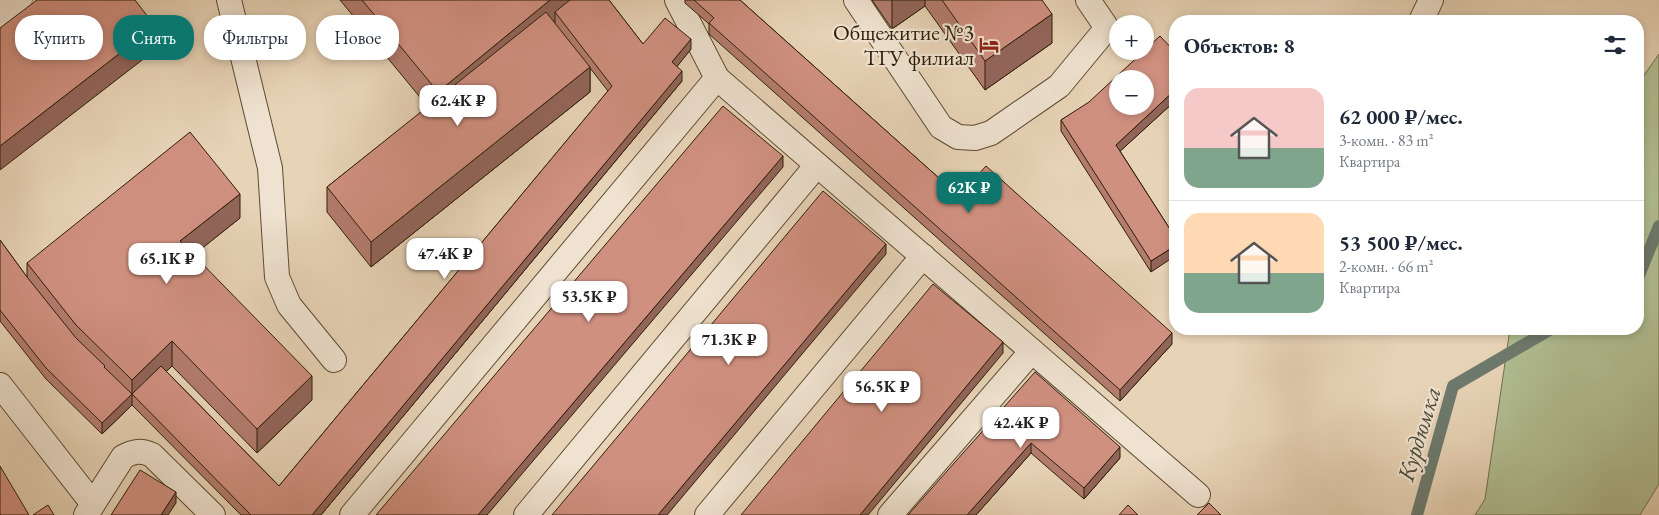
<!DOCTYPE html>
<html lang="ru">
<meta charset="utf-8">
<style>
:root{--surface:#fff;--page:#f6f6f7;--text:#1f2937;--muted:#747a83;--line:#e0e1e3;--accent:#0f766e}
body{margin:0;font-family:"EB Garamond",serif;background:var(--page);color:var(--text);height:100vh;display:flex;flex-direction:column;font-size:19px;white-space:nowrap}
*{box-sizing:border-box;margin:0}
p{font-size:16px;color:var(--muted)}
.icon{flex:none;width:28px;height:28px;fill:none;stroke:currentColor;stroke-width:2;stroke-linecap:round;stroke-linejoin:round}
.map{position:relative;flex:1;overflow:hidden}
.side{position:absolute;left:1169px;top:15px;width:475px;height:320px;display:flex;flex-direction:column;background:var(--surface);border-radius:20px;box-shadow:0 2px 8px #0003}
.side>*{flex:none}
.hud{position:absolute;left:15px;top:15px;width:475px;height:45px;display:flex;gap:10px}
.fabs{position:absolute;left:1109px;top:15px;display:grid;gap:10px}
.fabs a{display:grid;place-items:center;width:45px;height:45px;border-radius:50%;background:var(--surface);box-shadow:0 2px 8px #0003;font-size:25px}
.price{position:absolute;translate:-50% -42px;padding:0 11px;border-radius:10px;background:#fff;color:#222;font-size:16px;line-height:32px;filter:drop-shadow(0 1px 2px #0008)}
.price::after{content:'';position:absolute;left:50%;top:30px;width:15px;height:11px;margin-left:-8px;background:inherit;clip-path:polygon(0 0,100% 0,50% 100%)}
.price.current{background:var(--accent);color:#fff}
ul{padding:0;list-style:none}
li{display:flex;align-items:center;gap:15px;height:125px;padding:0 15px}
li+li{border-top:1px solid var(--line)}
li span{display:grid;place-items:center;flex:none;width:140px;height:100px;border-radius:15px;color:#555}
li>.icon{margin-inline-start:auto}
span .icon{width:60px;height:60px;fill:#fffc;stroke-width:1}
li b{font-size:21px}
h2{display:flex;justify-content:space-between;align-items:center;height:60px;padding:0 15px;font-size:21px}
.tag{padding:0 18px;border-radius:20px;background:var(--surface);box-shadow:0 2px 8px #0003;font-size:18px;line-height:45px}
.tag.current{background:var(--accent);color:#fff}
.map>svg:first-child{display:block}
.green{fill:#b1be92;stroke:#6f6e4c}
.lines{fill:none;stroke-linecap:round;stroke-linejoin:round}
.stream{stroke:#6d7a6e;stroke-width:12}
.lane-casing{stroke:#5c4b33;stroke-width:26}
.street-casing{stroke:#5c4b33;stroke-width:29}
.lane{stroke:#efe2d0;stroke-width:24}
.street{stroke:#efe2d0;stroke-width:28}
.wall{fill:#b37c6e;stroke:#2d1e07}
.shaded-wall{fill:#92655a;stroke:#2d1e07}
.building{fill:#d09080;stroke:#2d1e07;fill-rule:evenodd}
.labels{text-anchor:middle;stroke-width:4.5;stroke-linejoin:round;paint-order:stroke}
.poi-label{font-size:22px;fill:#2d1e07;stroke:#efe2d0;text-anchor:end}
.water-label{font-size:24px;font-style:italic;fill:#4d4c3a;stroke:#efe2d0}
</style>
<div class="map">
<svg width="1659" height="515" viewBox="0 0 1659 515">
<rect width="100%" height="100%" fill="#e7d3b6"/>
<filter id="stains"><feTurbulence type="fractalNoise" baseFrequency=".004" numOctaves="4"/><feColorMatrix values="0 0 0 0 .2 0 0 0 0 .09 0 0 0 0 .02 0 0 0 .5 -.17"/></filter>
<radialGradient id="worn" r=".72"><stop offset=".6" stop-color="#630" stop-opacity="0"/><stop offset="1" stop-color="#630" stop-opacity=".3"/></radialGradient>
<!-- green -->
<polygon class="green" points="1659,54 1659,484 1640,515 1475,515 1485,499 1510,329 1638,329 1638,84"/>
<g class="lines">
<!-- stream -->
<g class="stream">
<polyline points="1638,278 1659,226"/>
<polyline points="1417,515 1453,386 1551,329"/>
</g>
<defs>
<g id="lane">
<polyline points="229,0 270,168 277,277 289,305 334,360"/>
<polyline points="677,0 717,78 1198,495"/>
<polyline points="856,0 941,127 958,137 975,138 991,133 1059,86 1107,28 1088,0"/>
<polyline points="1421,21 1431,0"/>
<polyline points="0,385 93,504"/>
<path d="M 86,515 L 123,457 C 134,451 141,450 152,455 L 213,515"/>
<polyline points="352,515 717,78"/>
<polyline points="526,515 817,165"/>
<polyline points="707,515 923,256"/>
<polyline points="890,515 1032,351"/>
</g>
<polyline id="street" points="0,14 18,0"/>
</defs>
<!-- lane casing -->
<use href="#lane" class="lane-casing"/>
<!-- street casing -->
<use href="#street" class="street-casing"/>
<!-- lane -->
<use href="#lane" class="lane"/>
<!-- street -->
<use href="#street" class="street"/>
</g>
<!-- wall -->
<g class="wall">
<polygon points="340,0 609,0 643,44 691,49 677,66 682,81 321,515 241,515 132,405 102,434 46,379 0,321 0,240 27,277 27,263 240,218 193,255 312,400 257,453 172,366 166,371 279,486 608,91 590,68 590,92 371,267 327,212 327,187 428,107"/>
<polygon points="685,0 740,0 959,196 1172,344 1120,401 709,34 709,24 685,3"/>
<polygon points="872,0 1042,0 1052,43 985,90 925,6 892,29"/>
<polygon points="1175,52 1175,101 1120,151 1175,237 1151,272 1061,131 1061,120"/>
<polygon points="1035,372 1120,458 1084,499 1031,453 976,515"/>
</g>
<!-- shaded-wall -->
<g class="shaded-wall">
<polygon points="550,0 583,0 555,12 555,23 438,119 438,92"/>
<polygon points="892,0 925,0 925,6 892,29"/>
<polygon points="1052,14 1052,43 985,90 985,61"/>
<polygon points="155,26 155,50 0,170 0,146"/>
<polygon points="691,39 691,49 672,73 672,62"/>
<polygon points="590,67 590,92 371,267 371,242"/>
<polygon points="682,71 682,81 321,515 312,515"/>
<polygon points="1175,90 1175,101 1116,155 1116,145"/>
<polygon points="783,156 783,167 487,515 478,515"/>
<polygon points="240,194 240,218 180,266 180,241"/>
<polygon points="886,244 886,254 667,515 658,515"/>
<polygon points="1175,246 1175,256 1151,272 1151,261"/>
<polygon points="1172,333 1172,344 1120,401 1120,390"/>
<polygon points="172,341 172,366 137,399 132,394 132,380"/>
<polygon points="1003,342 1003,353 868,515 860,515"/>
<polygon points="312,376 312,400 257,453 257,429"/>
<polygon points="132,394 132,405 102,434 102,423"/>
<polygon points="1031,443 1031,453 976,515 967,515"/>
<polygon points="1120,447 1120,458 1084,499 1084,488"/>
<polygon points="176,492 176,503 168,515 161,515"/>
</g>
<!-- building -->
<g class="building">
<polygon points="37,0 135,0 155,26 0,146 0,28"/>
<polygon points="362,0 550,0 438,92"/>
<polygon points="570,0 609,0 643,44 665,18 691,39 672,62 682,71 312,515 251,515 132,394 161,366 279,486 612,86 555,12"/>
<polygon points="694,0 740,0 959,196 986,166 1172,333 1120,390 709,23 714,18"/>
<polygon points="942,0 1042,0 1052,14 985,61"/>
<polygon points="546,12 590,67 371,242 327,187"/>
<path d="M 1160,36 L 1175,52 L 1175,90 L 1116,145 L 1175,237 L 1175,246 L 1151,261 L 1061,120 L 1089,102 L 1144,51 L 1145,51 L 1145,50 ZM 1118,79 L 1145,79 L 1145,106 L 1118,106 Z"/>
<polygon points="723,106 783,156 478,515 376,515"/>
<polygon points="190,132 240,194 180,241 312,376 257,429 172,341 132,380 76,325 27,263"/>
<polygon points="823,191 886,244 658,515 552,515"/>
<polygon points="0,240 27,277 76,338 105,366 104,367 132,394 102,423 46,368 0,310"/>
<polygon points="933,284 1003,342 860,515 741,515"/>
<polygon points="1035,372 1120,447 1084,488 1031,443 967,515 908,515"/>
<polygon points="0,466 29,515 0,515"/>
<polygon points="140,470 176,492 161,515 111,515"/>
<polygon points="1209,503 1221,515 1197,515"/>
<polygon points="48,505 54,515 33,515"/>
<polygon points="1128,505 1138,515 1119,515"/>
</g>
<!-- icons -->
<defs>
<symbol id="hotel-bare" viewBox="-9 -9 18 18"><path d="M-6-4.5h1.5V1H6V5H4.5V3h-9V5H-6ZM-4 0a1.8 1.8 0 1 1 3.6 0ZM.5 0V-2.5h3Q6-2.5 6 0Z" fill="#8f2418" stroke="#efe2d0" stroke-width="2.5" paint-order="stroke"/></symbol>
</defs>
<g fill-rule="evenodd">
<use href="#hotel-bare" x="975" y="31" width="28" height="28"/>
</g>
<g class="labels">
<!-- poi labels -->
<g class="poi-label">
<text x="974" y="40">Общежитие №3<tspan x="974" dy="25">ТГУ филиал</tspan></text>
</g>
<!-- water labels -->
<g class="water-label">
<text transform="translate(1419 434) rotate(-73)" y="8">Курдюмка</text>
</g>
</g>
<rect width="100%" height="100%" filter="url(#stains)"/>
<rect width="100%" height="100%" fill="url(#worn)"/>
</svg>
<div class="fabs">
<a>+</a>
<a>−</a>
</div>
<b class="price" style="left:458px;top:127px">62.4K ₽</b>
<b class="price current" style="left:969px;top:214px">62K ₽</b>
<b class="price" style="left:445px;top:280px">47.4K ₽</b>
<b class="price" style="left:167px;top:285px">65.1K ₽</b>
<b class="price" style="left:589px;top:323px">53.5K ₽</b>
<b class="price" style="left:729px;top:366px">71.3K ₽</b>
<b class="price" style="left:882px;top:413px">56.5K ₽</b>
<b class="price" style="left:1021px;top:449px">42.4K ₽</b>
<div class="hud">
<a class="tag">Купить</a>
<a class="tag current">Снять</a>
<a class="tag">Фильтры</a>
<a class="tag">Новое</a>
</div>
<section class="side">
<h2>Объектов: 8<svg class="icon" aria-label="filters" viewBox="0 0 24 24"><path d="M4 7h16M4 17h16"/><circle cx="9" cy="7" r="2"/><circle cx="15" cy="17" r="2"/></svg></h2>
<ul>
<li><span style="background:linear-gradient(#f6c9c9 60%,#7fa58c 0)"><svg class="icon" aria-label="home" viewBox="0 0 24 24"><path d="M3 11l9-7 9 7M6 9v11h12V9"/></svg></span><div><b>62 000 ₽/мес.</b><p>3-комн. · 83 m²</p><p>Квартира</p></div></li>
<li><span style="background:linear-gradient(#ffd9b3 60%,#7fa58c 0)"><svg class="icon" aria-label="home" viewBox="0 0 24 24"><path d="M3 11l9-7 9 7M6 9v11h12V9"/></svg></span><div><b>53 500 ₽/мес.</b><p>2-комн. · 66 m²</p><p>Квартира</p></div></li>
</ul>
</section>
</div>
